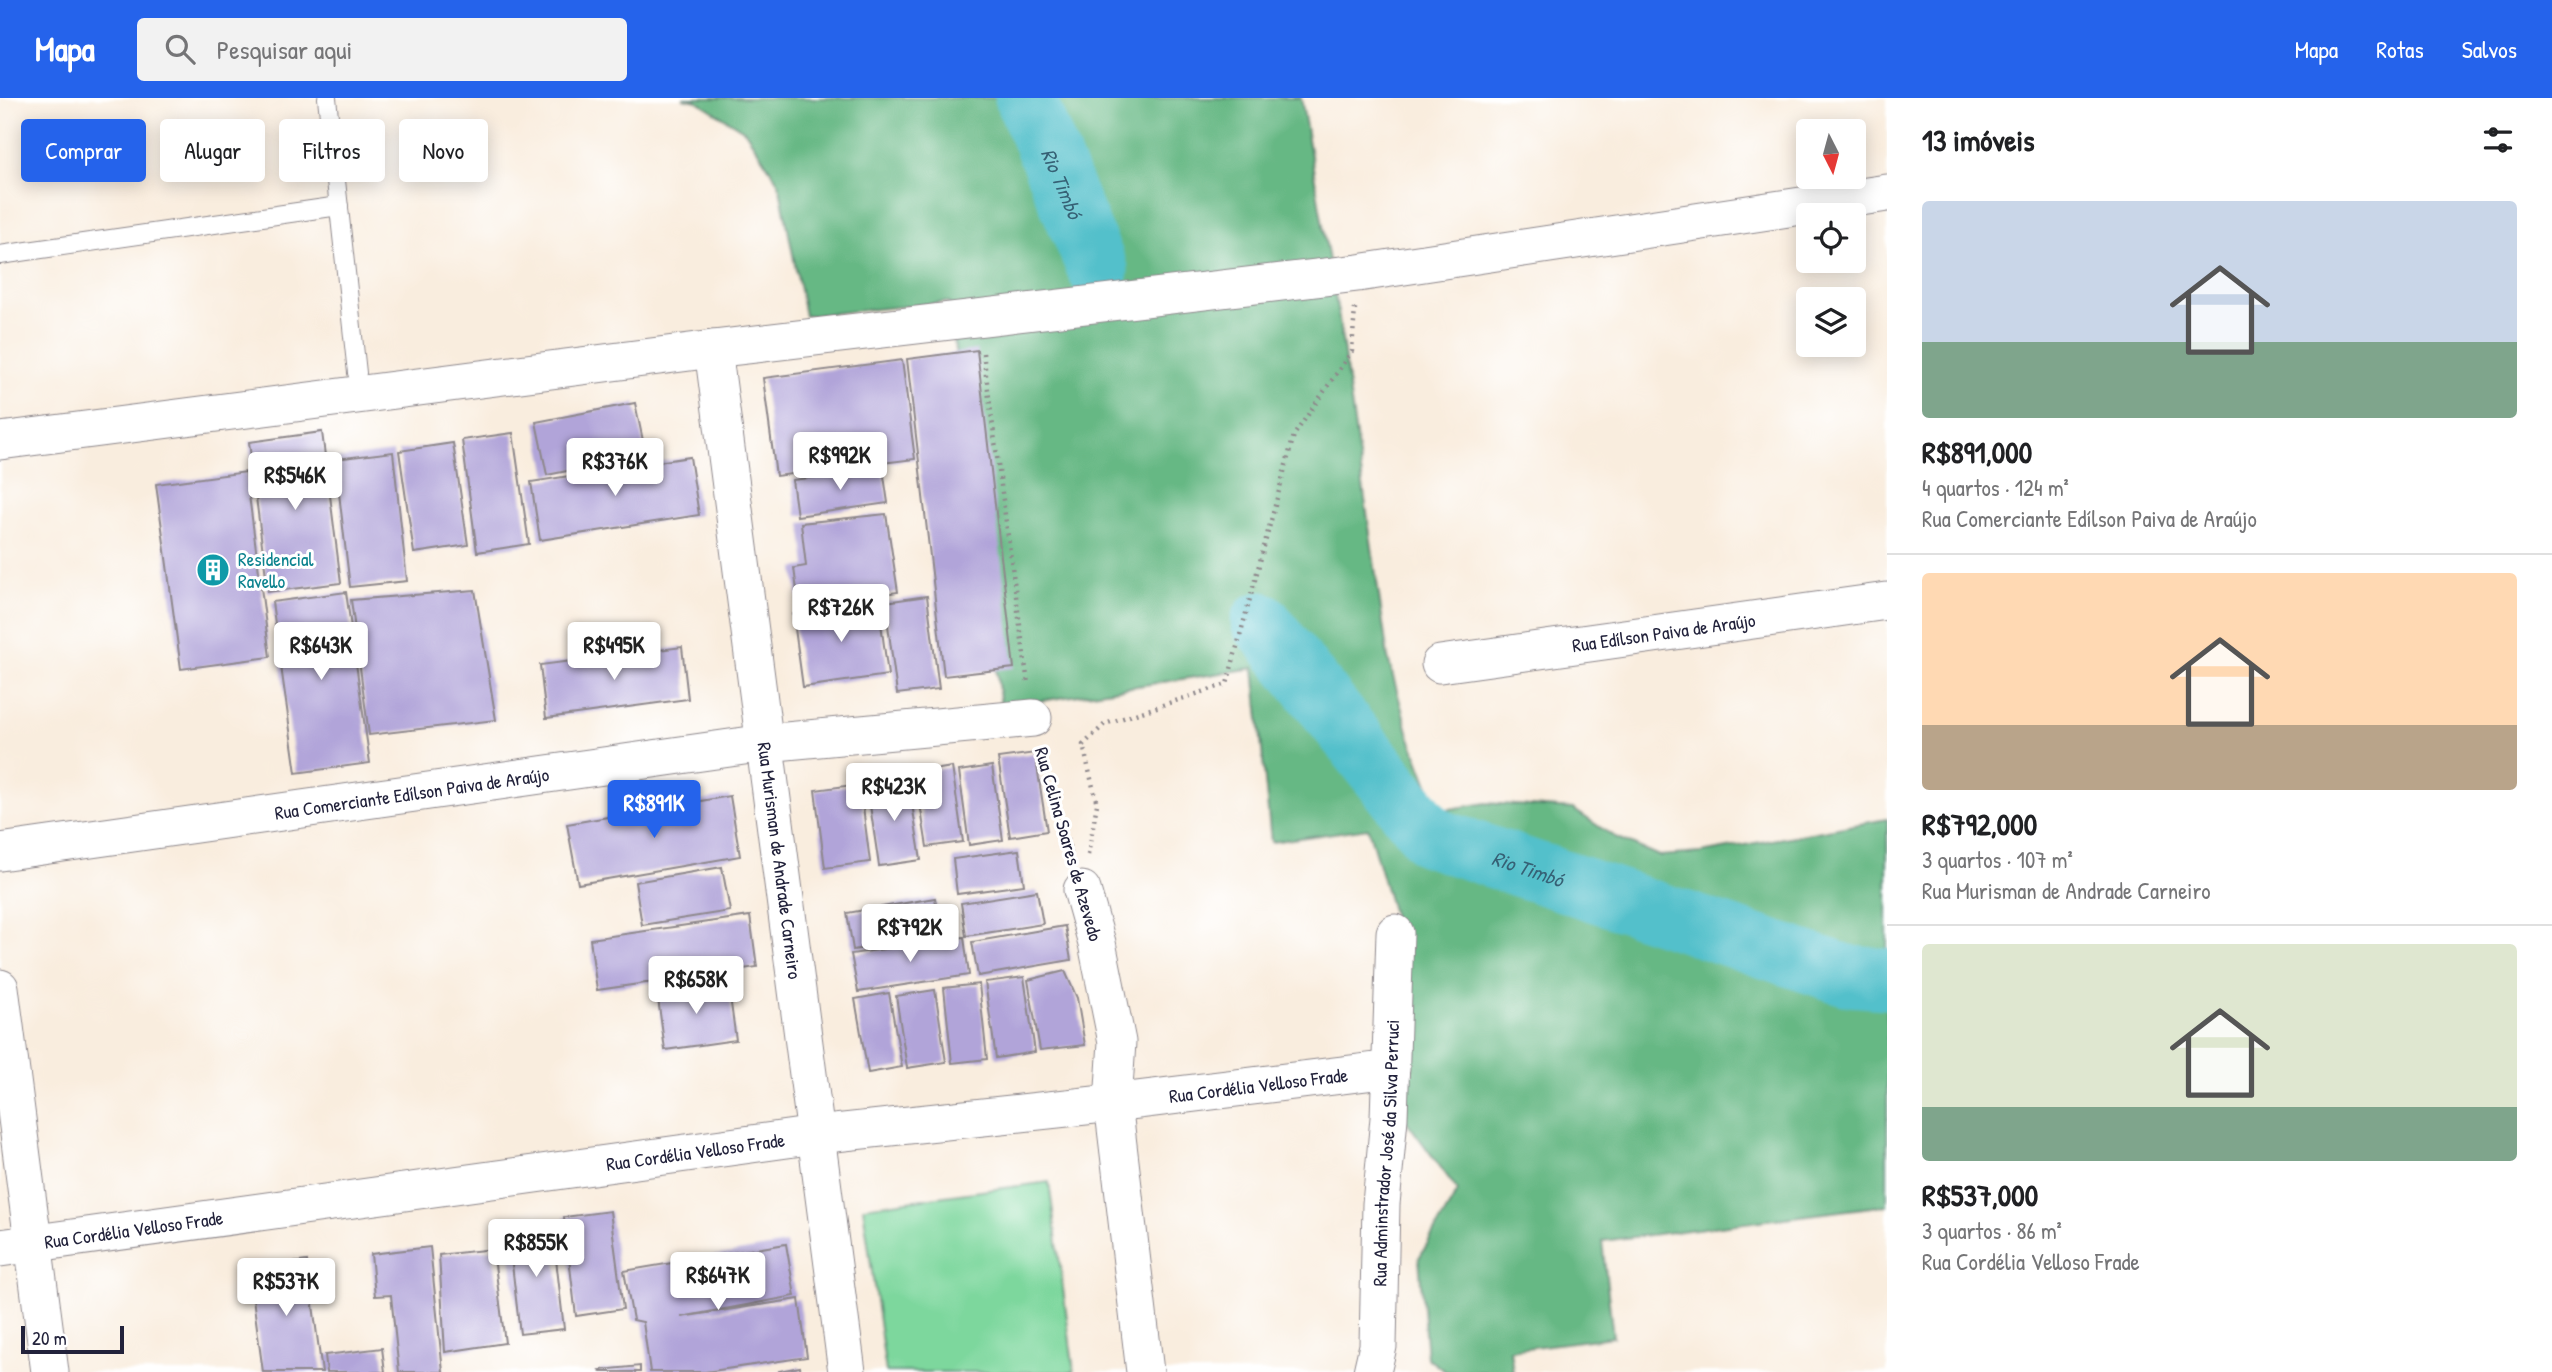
<!DOCTYPE html>
<html lang="pt">
<meta charset="utf-8">
<style>
:root{--surface:#fff;--page:#f2f2f2;--text:#202124;--muted:#757577;--line:#e0e0e0;--accent:#2563eb}
body{margin:0;font-family:"Patrick Hand",sans-serif;background:var(--page);color:var(--text);height:100vh;display:flex;flex-direction:column;font-size:26px;white-space:nowrap}
*{box-sizing:border-box;margin:0}
p{font-size:23px;color:var(--muted)}
.icon{flex:none;width:38px;height:38px;fill:none;stroke:currentColor;stroke-width:2;stroke-linecap:round;stroke-linejoin:round}
.map{position:relative;flex:1;overflow:hidden}
.details{display:flex;flex-direction:column;background:var(--surface);width:665px}
.details>*{flex:none}
.banner{position:absolute;left:21px;top:21px;width:665px;height:63px;display:flex;gap:14px}
.needle{width:46px;rotate:174deg}
.tools{position:absolute;left:1796px;top:21px;display:grid;gap:14px}
.tools a{display:grid;place-items:center;width:70px;height:70px;border-radius:7px;background:var(--surface);box-shadow:0 4px 18px #0003;font-size:35px}
.scale{position:absolute;left:21px;bottom:18px;width:103px;box-sizing:border-box;padding-left:7px;border:4px solid #22223b;border-top:0;font-size:19px;line-height:24px;white-space:nowrap;color:#22223b;-webkit-text-stroke:5px #fff;paint-order:stroke}
.price{position:absolute;translate:-50% -60px;padding:0 16px;border-radius:7px;background:#fff;color:#222;font-size:23px;line-height:46px;filter:drop-shadow(0 2px 4px #0008)}
.price::after{content:'';position:absolute;left:50%;top:42px;width:21px;height:16px;margin-left:-10px;background:inherit;clip-path:polygon(0 0,100% 0,50% 100%)}
.price.selected{background:var(--accent);color:#fff}
ul{padding:0;list-style:none}
li{display:grid;align-content:center;gap:14px;height:371px;padding:0 35px}
li+li{border-top:2px solid var(--line)}
li span{display:grid;place-items:center;height:217px;border-radius:7px;color:#555}
li>.icon{margin-inline-start:auto}
span .icon{width:126px;height:126px;fill:#fffc;stroke-width:1}
li b{font-size:30px}
h2{display:flex;justify-content:space-between;align-items:center;height:84px;padding:0 35px;font-size:30px}
.chip{padding:0 24px;border-radius:7px;background:var(--surface);box-shadow:0 4px 18px #0003;font-size:24px;line-height:63px}
.chip.selected{background:var(--accent);color:#fff}
header{display:flex;align-items:center;gap:42px;box-sizing:border-box;height:98px;padding:0 35px;background:var(--accent);color:#fff}
header strong{font-size:33px}
nav{display:flex;gap:38px;margin-inline-start:auto;font-size:24px}
.search{width:490px;height:63px;background:var(--page);display:flex;align-items:center;gap:18px;box-sizing:border-box;padding:0 24px;border-radius:7px;color:var(--muted);font-size:26px}
main{display:flex;flex:1;min-height:0}
.map>svg:first-child{display:block}
.green{fill:#7dd79d;stroke:#507c6c;stroke-width:2}
.forest{fill:#66b884;stroke:#446d60;stroke-width:2}
.lines{fill:none;stroke-linecap:round;stroke-linejoin:round}
.stream{stroke:#53c0cb;stroke-width:10}
.river{stroke:#53c0cb;stroke-width:61}
.building{fill:#b1a4d9}
.lane-casing{stroke:#8e888c;stroke-width:20}
.street-casing{stroke:#8e888c;stroke-width:39}
.path{stroke:#8e888c;stroke-width:4.5;stroke-dasharray:2 5;stroke-linecap:butt}
.lane{stroke:#fff;stroke-width:18}
.street{stroke:#fff;stroke-width:37}
.labels{text-anchor:middle;stroke-width:6;stroke-linejoin:round;paint-order:stroke}
.culture-label{font-size:19px;fill:#0d838f;stroke:#fff;text-anchor:start}
.street-label{font-size:19px;fill:#22223b;stroke:#fff}
.water-label{font-size:21px;font-style:italic;fill:#366175;stroke:#fff}
</style>
<header>
<strong>Mapa</strong>
<div class="search"><svg class="icon" aria-label="search" viewBox="0 0 24 24"><circle cx="10" cy="10" r="6"/><path d="M15 15l6 6"/></svg>Pesquisar aqui</div>
<nav><a>Mapa</a><a>Rotas</a><a>Salvos</a></nav>
</header>
<main>
<div class="map">
<svg width="1887" height="1274" viewBox="0 0 1887 1274">
<rect width="100%" height="100%" fill="#fff"/>
<filter id="ink" filterUnits="userSpaceOnUse"><feTurbulence type="fractalNoise" baseFrequency=".0143" numOctaves="2"/><feDisplacementMap in="SourceGraphic" scale="14" xChannelSelector="R" yChannelSelector="G"/><feConvolveMatrix kernelMatrix="1 2 1 2 8 2 1 2 1" color-interpolation-filters="sRGB"/></filter>
<filter id="wash" filterUnits="userSpaceOnUse"><feTurbulence type="fractalNoise" baseFrequency=".00686" numOctaves="4" result="noise"/><feDisplacementMap in="SourceGraphic" scale="28" xChannelSelector="R" yChannelSelector="G"/><feGaussianBlur stdDeviation="1.57" result="paint"/><feColorMatrix in="noise" values="0 0 0 0 0 0 0 0 0 0 0 0 0 0 0 0 0 1.4 0 .05"/><feComposite in="paint" operator="in"/></filter>
<g filter="url(#wash)">
<rect width="100%" height="100%" fill="#f9edde"/>
<!-- green -->
<polygon class="green" points="1049,1084 1074,1274 886,1274 863,1109"/>
<!-- forest -->
<polygon class="forest" points="683,0 1301,0 1339,221 1388,560 1409,637 1438,713 1486,705 1573,711 1613,738 1659,758 1701,755 1887,721 1887,1107 1602,1143 1613,1239 1510,1252 1513,1274 1446,1274 1427,1260 1419,1160 1458,1093 1377,983 1393,816 1368,730 1271,744 1254,570 1001,609 949,204 805,218 779,85 745,33 697,3"/>
<g class="lines">
<!-- stream -->
<polyline class="stream" points="1050,58 1052,0"/>
<!-- river -->
<g class="river">
<path id="s1" d="M 1025,0 L 1098,172"/>
<path id="s2" d="M 1261,524 L 1431,739 L 1849,878 L 1887,881"/>
</g>
</g>
<g id="blocks">
<!-- building -->
<g class="building">
<polygon points="977,252 1014,570 944,578 907,261"/>
<polygon points="902,262 915,361 776,378 763,280"/>
<polygon points="635,305 646,357 547,377 536,324"/>
<polygon points="322,334 341,485 268,494 249,344"/>
<polygon points="513,335 529,446 477,454 462,342"/>
<polygon points="453,345 468,447 414,455 399,353"/>
<polygon points="393,354 407,483 350,489 335,361"/>
<polygon points="690,359 699,417 540,442 531,384"/>
<polygon points="883,371 888,405 797,418 792,382"/>
<polygon points="246,374 270,559 181,571 156,386"/>
<polygon points="886,416 898,494 799,508 794,470 806,468 801,425"/>
<polygon points="475,492 496,622 369,637 351,502"/>
<polygon points="346,494 370,665 296,675 272,504"/>
<polygon points="927,498 939,591 897,596 885,504"/>
<polygon points="878,503 888,577 803,589 793,516"/>
<polygon points="682,549 688,601 546,620 540,567"/>
<polygon points="1035,655 1047,733 1010,739 998,660"/>
<polygon points="992,668 1003,742 969,747 959,673"/>
<polygon points="952,669 963,744 927,749 915,675"/>
<polygon points="908,681 921,762 879,768 867,687"/>
<polygon points="860,686 870,764 825,770 815,692"/>
<polygon points="730,698 740,758 578,786 567,726"/>
<polygon points="1019,752 1024,787 957,796 953,761"/>
<polygon points="722,769 730,813 642,827 635,784"/>
<polygon points="1037,793 1043,826 966,838 961,805"/>
<polygon points="935,800 942,836 853,852 847,815"/>
<polygon points="750,818 757,869 597,892 590,841"/>
<polygon points="1065,828 1071,862 978,878 972,844"/>
<polygon points="964,839 969,877 858,894 851,856"/>
<polygon points="1065,873 1077,900 1085,947 1040,952 1028,882"/>
<polygon points="1024,879 1035,954 996,960 985,884"/>
<polygon points="728,884 736,942 665,952 657,893"/>
<polygon points="979,886 987,961 952,965 944,890"/>
<polygon points="935,892 946,964 907,970 896,898"/>
<polygon points="889,895 902,969 868,975 855,901"/>
<polygon points="610,1113 623,1211 576,1218 564,1119"/>
<polygon points="552,1126 564,1231 520,1236 508,1131"/>
<polygon points="786,1146 795,1198 681,1219 799,1201 807,1259 705,1274 650,1274 643,1224 633,1222 624,1173"/>
<polygon points="430,1149 443,1274 399,1274 391,1197 375,1198 371,1156"/>
<polygon points="493,1151 505,1245 445,1254 439,1157"/>
<polygon points="307,1163 322,1274 263,1274 249,1171"/>
<polygon points="382,1250 385,1274 327,1274 325,1257"/>
<polygon points="640,1268 640,1274 601,1274 600,1272"/>
<polygon points="800,1269 801,1274 779,1274 779,1273"/>
</g>
</g>
</g>
<g filter="url(#ink)">
<use href="#blocks" fill-opacity="0" stroke="#8e888c" stroke-width="2"/>
<g class="lines">
<defs>
<g id="lane">
<polyline points="327,0 357,275"/>
<polyline points="0,157 339,108"/>
</g>
<g id="street">
<path id="s3" d="M 713,251 L 847,1274"/>
<polyline points="0,343 713,251 1358,175 1887,95"/>
<path id="s4" d="M 1440,566 L 1887,503"/>
<path id="s5" d="M 0,754 L 765,645 L 1033,620"/>
<polyline points="1082,792 1097,845 1117,944 1113,1005 1145,1274"/>
<polyline points="0,890 50,1274"/>
<path id="s6" d="M 0,1150 L 816,1037 L 1113,1005 L 1391,971"/>
<path id="s7" d="M 1372,1274 L 1378,1248 L 1381,1106 L 1389,1020 L 1395,835"/>
</g>
</defs>
<!-- lane casing -->
<use href="#lane" class="lane-casing"/>
<!-- street casing -->
<use href="#street" class="street-casing"/>
<!-- path -->
<g class="path">
<polyline points="983,255 1028,586"/>
<polyline points="1042,653 1072,759"/>
<polyline points="1088,757 1097,706 1083,647 1105,626 1227,586 1294,337 1352,253 1355,210"/>
</g>
<!-- lane -->
<use href="#lane" class="lane"/>
<!-- street -->
<use href="#street" class="street"/>
</g>
</g>
<!-- icons -->
<defs>
<symbol id="building-disc" viewBox="-11 -11 22 22"><circle r="9.5" fill="#0f9aa8" stroke="#fff"/><path d="M-4-6H4V6H1V3H-1V6H-4ZM-2.5-4.3h1.7v1.8h-1.7ZM.8-4.3h1.7v1.8H.8ZM-2.5-1h1.7V.8h-1.7ZM.8-1h1.7V.8H.8Z" fill="#fff"/></symbol>
</defs>
<g fill-rule="evenodd">
<use href="#building-disc" x="194" y="453" width="38" height="38"/>
</g>
<g class="labels">
<!-- culture labels -->
<g class="culture-label">
<text x="238" y="468">Residencial<tspan x="238" dy="22">Ravello</tspan></text>
</g>
<!-- street labels -->
<g class="street-label">
<text dy="7" stroke="none"><textPath href="#s4" startOffset="226">Rua Edílson Paiva de Araújo</textPath></text>
<text dy="7" stroke="none"><textPath href="#s5" startOffset="416">Rua Comerciante Edílson Paiva de Araújo</textPath></text>
<text transform="translate(1069 746) rotate(74)" y="7">Rua Celina Soares de Azevedo</text>
<text dy="7" stroke="none"><textPath href="#s3" startOffset="516">Rua Murisman de Andrade Carneiro</textPath></text>
<text dy="7" stroke="none"><textPath href="#s6" startOffset="1269">Rua Cordélia Velloso Frade</textPath></text>
<text dy="7" stroke="none"><textPath href="#s6" startOffset="702">Rua Cordélia Velloso Frade</textPath></text>
<text dy="7" stroke="none"><textPath href="#s7" startOffset="220">Rua Adminstrador José da Silva Perruci</textPath></text>
<text dy="7" stroke="none"><textPath href="#s6" startOffset="135">Rua Cordélia Velloso Frade</textPath></text>
</g>
<!-- water labels -->
<g class="water-label">
<text dy="7" stroke="none"><textPath href="#s1" startOffset="93">Rio Timbó</textPath></text>
<text dy="7" stroke="none"><textPath href="#s2" startOffset="376">Rio Timbó</textPath></text>
</g>
</g>
</svg>
<div class="tools">
<a><svg class="needle" viewBox="-14 -14 28 28"><path d="M0-13l5 13h-10z" fill="#e53935"/><path d="M0 13l5-13h-10z" fill="#757577"/></svg></a>
<a><svg class="icon" aria-label="locate" viewBox="0 0 24 24"><circle cx="12" cy="12" r="6"/><path d="M12 2v4M12 18v4M2 12h4M18 12h4"/></svg></a>
<a><svg class="icon" aria-label="layers" viewBox="0 0 24 24"><path d="M12 4l9 5-9 5-9-5zM3 14l9 5 9-5"/></svg></a>
</div>
<div class="scale">20 m</div>
<b class="price" style="left:840px;top:394px">R$992K</b>
<b class="price" style="left:615px;top:400px">R$376K</b>
<b class="price" style="left:295px;top:414px">R$546K</b>
<b class="price" style="left:841px;top:546px">R$726K</b>
<b class="price" style="left:321px;top:584px">R$643K</b>
<b class="price" style="left:614px;top:584px">R$495K</b>
<b class="price" style="left:894px;top:725px">R$423K</b>
<b class="price selected" style="left:654px;top:742px">R$891K</b>
<b class="price" style="left:910px;top:866px">R$792K</b>
<b class="price" style="left:696px;top:918px">R$658K</b>
<b class="price" style="left:536px;top:1181px">R$855K</b>
<b class="price" style="left:718px;top:1214px">R$647K</b>
<b class="price" style="left:286px;top:1220px">R$537K</b>
<div class="banner">
<a class="chip selected">Comprar</a>
<a class="chip">Alugar</a>
<a class="chip">Filtros</a>
<a class="chip">Novo</a>
</div>
</div>
<section class="details">
<h2>13 imóveis<svg class="icon" aria-label="filters" viewBox="0 0 24 24"><path d="M4 7h16M4 17h16"/><circle cx="9" cy="7" r="2"/><circle cx="15" cy="17" r="2"/></svg></h2>
<ul>
<li><span style="background:linear-gradient(#c9d6e8 65%,#7fa58c 0)"><svg class="icon" aria-label="home" viewBox="0 0 24 24"><path d="M3 11l9-7 9 7M6 9v11h12V9"/></svg></span><div><b>R$891,000</b><p>4 quartos · 124 m²</p><p>Rua Comerciante Edílson Paiva de Araújo</p></div></li>
<li><span style="background:linear-gradient(#ffd9b3 70%,#b9a48a 0)"><svg class="icon" aria-label="home" viewBox="0 0 24 24"><path d="M3 11l9-7 9 7M6 9v11h12V9"/></svg></span><div><b>R$792,000</b><p>3 quartos · 107 m²</p><p>Rua Murisman de Andrade Carneiro</p></div></li>
<li><span style="background:linear-gradient(#dfe7d0 75%,#7fa58c 0)"><svg class="icon" aria-label="home" viewBox="0 0 24 24"><path d="M3 11l9-7 9 7M6 9v11h12V9"/></svg></span><div><b>R$537,000</b><p>3 quartos · 86 m²</p><p>Rua Cordélia Velloso Frade</p></div></li>
</ul>
</section>
</main>
